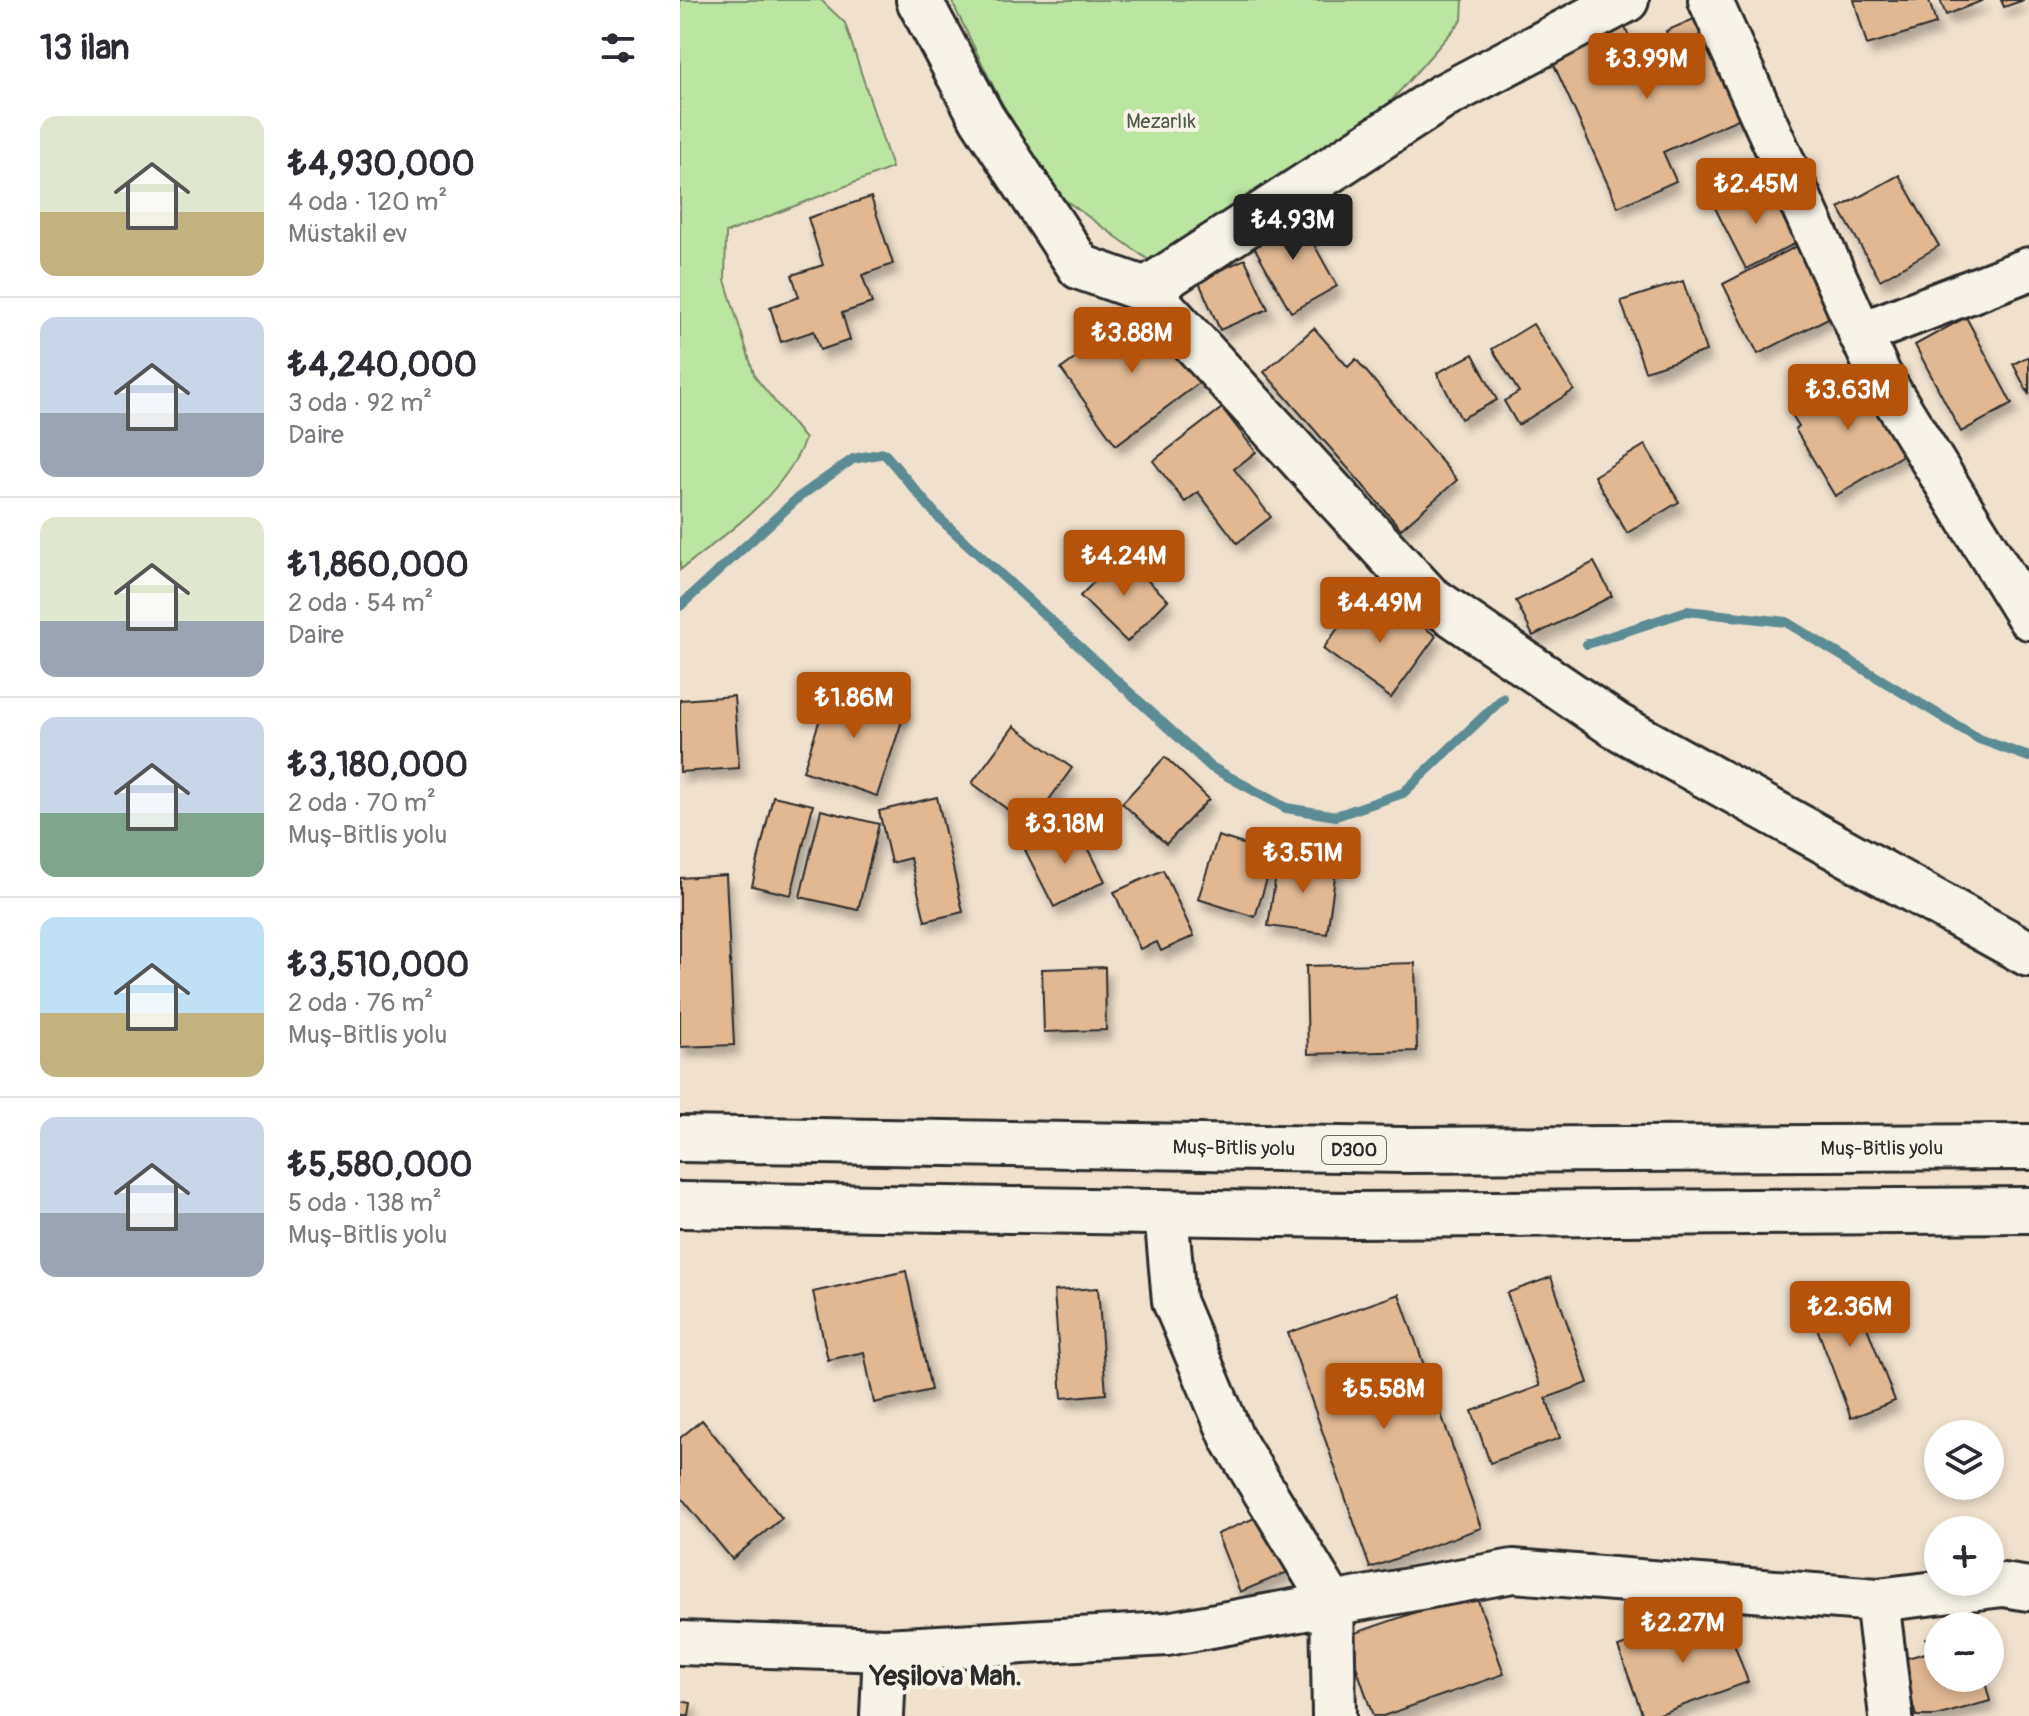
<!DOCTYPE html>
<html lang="tr">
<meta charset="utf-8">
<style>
:root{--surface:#fff;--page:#f7f7f7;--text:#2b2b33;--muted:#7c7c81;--line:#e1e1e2;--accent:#b45309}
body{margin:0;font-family:Pangolin,sans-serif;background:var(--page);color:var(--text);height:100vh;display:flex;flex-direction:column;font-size:30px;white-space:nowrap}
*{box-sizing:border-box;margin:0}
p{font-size:26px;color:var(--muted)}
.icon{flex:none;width:44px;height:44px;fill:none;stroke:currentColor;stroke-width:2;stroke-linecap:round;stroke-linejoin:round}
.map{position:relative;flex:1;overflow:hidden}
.panel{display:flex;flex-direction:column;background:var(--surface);width:680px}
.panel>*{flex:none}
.fabs{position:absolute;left:1244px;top:1420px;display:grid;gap:16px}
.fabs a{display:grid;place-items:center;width:80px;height:80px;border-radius:50%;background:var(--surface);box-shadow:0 4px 12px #0003;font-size:40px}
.price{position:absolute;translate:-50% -68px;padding:0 18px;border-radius:8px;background:var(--accent);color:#fff;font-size:26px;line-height:52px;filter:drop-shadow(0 2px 4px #0008)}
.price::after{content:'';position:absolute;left:50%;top:48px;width:24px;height:18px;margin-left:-12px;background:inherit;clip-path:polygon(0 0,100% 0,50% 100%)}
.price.on{background:#222;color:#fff}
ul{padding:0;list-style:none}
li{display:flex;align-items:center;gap:24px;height:200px;padding:0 40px}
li+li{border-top:2px solid var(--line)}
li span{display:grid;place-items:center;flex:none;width:224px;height:160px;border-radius:16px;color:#555}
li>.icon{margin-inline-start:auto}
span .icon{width:96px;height:96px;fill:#fffc;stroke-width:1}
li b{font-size:34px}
h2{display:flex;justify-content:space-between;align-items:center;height:96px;padding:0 40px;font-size:34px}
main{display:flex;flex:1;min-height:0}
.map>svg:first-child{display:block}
.green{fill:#bbe5a1;stroke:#738866;stroke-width:2}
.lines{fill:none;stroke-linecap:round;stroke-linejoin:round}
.stream{stroke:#5c8c93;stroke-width:10}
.building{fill:#e1b892;stroke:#2b2b2b;stroke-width:2;filter:url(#shadow)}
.minor-casing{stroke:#2b2b2b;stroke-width:48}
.tertiary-casing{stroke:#2b2b2b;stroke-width:50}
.trunk-casing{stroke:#2b2b2b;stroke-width:50}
.minor{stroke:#f7f3e8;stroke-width:42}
.tertiary{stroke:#f7f3e8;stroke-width:44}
.trunk{stroke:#f7f3e8;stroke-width:44}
.labels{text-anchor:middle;stroke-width:8;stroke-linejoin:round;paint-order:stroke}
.shield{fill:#f7f3e8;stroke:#686764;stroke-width:2}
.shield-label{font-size:18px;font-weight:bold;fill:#2b2b2b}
.park-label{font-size:20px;fill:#4f5a48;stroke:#f7f3e8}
.street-label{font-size:20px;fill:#2b2b2b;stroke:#f7f3e8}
.district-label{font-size:28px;font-weight:bold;fill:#2b2b2b;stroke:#f7f3e8}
</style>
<main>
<section class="panel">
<h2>13 ilan<svg class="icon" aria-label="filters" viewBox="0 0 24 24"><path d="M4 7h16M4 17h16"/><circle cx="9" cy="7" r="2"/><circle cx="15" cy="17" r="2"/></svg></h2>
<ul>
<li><span style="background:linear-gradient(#dfe7d0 60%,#c2b280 0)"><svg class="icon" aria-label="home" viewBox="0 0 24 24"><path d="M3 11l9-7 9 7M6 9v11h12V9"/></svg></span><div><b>₺4,930,000</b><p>4 oda · 120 m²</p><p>Müstakil ev</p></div></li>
<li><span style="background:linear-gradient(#c9d6e8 60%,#9aa5b1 0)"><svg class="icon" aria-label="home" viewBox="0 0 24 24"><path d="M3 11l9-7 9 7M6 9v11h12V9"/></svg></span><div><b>₺4,240,000</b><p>3 oda · 92 m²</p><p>Daire</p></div></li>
<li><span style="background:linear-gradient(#dfe7d0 65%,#9aa5b1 0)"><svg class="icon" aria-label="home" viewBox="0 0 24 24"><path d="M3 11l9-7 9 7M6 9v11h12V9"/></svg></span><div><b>₺1,860,000</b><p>2 oda · 54 m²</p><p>Daire</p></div></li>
<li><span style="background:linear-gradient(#c9d6e8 60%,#7fa58c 0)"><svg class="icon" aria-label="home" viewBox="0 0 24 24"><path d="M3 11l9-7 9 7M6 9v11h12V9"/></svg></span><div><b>₺3,180,000</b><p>2 oda · 70 m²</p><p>Muş-Bitlis yolu</p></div></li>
<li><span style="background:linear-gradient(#bfe0f5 60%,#c2b280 0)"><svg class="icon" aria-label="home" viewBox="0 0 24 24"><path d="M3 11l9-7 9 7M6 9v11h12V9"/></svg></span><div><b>₺3,510,000</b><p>2 oda · 76 m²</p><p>Muş-Bitlis yolu</p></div></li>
<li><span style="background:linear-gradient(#c9d6e8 60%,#9aa5b1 0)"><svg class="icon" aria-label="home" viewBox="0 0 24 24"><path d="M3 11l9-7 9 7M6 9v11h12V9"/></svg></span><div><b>₺5,580,000</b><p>5 oda · 138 m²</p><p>Muş-Bitlis yolu</p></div></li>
</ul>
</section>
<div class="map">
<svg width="1349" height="1716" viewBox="0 0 1349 1716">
<defs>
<filter id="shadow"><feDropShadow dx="5" dy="9" stdDeviation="4" flood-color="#0004"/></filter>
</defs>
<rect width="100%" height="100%" fill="#f0e1ce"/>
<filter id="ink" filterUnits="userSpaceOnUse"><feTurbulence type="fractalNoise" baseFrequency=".0125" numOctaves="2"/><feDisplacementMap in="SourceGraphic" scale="16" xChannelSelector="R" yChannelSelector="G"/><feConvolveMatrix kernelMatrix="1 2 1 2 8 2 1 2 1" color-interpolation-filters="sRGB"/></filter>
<g filter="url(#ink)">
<!-- green -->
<g class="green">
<path d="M 0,0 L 141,0 L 165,23 L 212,168 L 46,233 L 45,280 L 75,377 L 125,439 C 104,495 46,534 0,570 Z"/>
<polygon points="271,0 783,0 782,20 705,108 470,261 374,192 318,96"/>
</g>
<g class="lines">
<!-- stream -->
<g class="stream">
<polyline points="0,606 119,497 173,459 204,453 259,518 531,767 606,808 656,816 723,793 823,698"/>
<polyline points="907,644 1007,611 1106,622 1299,739 1349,757"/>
</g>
</g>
<!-- building -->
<g class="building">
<polygon points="1174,0 1249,0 1256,24 1187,45"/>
<polygon points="1260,0 1304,0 1266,15"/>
<polygon points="1321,0 1344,0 1324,7"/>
<polygon points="1023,15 1067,115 983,152 996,181 938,207 870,56 943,23 957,54 989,40 986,31"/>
<polygon points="1219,175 1259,246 1200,280 1159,208"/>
<polygon points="1085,182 1116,243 1066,269 1035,208"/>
<polygon points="191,197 213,264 182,275 192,303 162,313 170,340 140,350 134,331 101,342 90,307 119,297 112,275 143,265 128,218"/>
<polygon points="616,212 657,286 611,312 569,238"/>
<polygon points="1123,243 1158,313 1078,354 1043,284"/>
<polygon points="565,259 588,309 540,330 518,280"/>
<polygon points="1003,281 1026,351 965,371 941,301"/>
<polygon points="468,305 523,380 436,445 381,369"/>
<polygon points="1286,317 1332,404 1281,432 1235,345"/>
<polygon points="853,324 894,390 838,425 824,401 839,392 812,349"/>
<polygon points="634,328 668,367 676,359 777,480 721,529 584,372"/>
<polygon points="793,354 817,400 781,419 757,373"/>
<polygon points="1349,356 1349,395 1333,364"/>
<polygon points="1180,367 1231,450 1155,496 1115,429 1119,426 1109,410"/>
<polygon points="542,408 576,452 554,469 591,517 557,543 518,492 505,502 473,461"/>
<polygon points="965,445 999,502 947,533 914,476"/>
<polygon points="441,555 488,600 447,642 400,596"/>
<polygon points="914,562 932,596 853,636 836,601"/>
<polygon points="701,596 756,636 711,698 643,649 673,607 686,616"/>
<polygon points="151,685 226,709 197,796 123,771"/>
<polygon points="54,696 59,768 0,772 0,700"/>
<polygon points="334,726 392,768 350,826 292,783"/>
<polygon points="485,757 529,799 486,844 442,803"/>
<polygon points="93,796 133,805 111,895 72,886"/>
<polygon points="257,797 283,912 245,921 230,858 211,863 199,811"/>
<polygon points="141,810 199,824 178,910 120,897"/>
<polygon points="396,824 425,881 374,907 345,850"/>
<polygon points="538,836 595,854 575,917 518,899"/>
<polygon points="599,855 657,863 647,934 588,926"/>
<polygon points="483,870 514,936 481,951 477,942 460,949 434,892"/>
<polygon points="46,875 54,1045 0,1047 0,878"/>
<polygon points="735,963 737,1051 628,1054 626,966"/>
<polygon points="425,967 426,1030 364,1032 362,969"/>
<polygon points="226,1271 251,1390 194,1403 184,1352 148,1360 133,1292"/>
<polygon points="871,1277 908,1383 866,1398 880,1438 810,1463 792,1411 860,1386 827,1293"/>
<polygon points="1169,1280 1215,1401 1171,1418 1125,1296"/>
<polygon points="418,1288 426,1394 382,1398 374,1291"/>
<polygon points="719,1294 801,1528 690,1568 608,1333"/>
<polygon points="22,1420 102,1518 52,1559 0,1496 0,1438"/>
<polygon points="584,1514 608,1572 560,1592 537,1534"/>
<polygon points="795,1592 824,1674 703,1716 693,1716 666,1636"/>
<polygon points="1042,1610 1068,1682 974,1716 963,1716 938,1647"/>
<polygon points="1258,1636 1258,1678 1304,1678 1310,1701 1256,1716 1236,1716 1220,1660 1249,1652 1246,1639"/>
<polygon points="0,1701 11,1703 9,1716 0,1716"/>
</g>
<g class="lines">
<defs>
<g id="minor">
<polyline points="1030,0 1199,374 1349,618"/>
<polyline points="1180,334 1349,269"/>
<polyline points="486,1213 494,1301 552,1438 652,1603 654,1716"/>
<polyline points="1197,1600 1211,1716"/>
<polyline points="0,1643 205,1650 487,1634 833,1571 1197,1600 1323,1585 1349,1589"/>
<polyline points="202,1716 205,1650"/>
</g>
<g id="tertiary">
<polyline points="239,0 302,118 400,267 466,290 748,597 935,725 1349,954"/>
<polyline points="466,290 762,97 946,0"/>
</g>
<g id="trunk">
<path id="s1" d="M 0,1139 L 724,1150 L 1349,1147"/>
<polyline points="0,1205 672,1215 1349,1210"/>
</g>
</defs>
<!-- minor casing -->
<use href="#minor" class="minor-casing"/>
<!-- tertiary casing -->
<use href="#tertiary" class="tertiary-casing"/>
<!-- trunk casing -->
<use href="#trunk" class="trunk-casing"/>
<!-- minor -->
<use href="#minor" class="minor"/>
<!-- tertiary -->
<use href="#tertiary" class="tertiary"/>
<!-- trunk -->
<use href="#trunk" class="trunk"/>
</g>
</g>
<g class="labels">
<!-- shield labels -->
<rect class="shield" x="642" y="1136" width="64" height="28" rx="6"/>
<g class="shield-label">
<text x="674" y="1156">D300</text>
</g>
<!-- park labels -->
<g class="park-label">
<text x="481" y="128">Mezarlık</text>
</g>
<!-- street labels -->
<g class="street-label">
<text dy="7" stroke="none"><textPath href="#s1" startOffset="554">Muş-Bitlis yolu</textPath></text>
<text dy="7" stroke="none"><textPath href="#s1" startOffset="1202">Muş-Bitlis yolu</textPath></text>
</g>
<!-- district labels -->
<g class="district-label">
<text x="266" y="1685">Yeşilova Mah.</text>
</g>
</g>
</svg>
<div class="fabs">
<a><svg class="icon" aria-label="layers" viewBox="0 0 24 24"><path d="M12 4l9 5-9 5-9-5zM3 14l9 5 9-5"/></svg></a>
<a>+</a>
<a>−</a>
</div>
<b class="price" style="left:967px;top:101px">₺3.99M</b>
<b class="price" style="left:1076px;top:226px">₺2.45M</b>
<b class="price on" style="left:613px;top:262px">₺4.93M</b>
<b class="price" style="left:452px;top:375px">₺3.88M</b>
<b class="price" style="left:1168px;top:432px">₺3.63M</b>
<b class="price" style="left:444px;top:598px">₺4.24M</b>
<b class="price" style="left:700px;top:645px">₺4.49M</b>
<b class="price" style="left:174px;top:740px">₺1.86M</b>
<b class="price" style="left:385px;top:866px">₺3.18M</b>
<b class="price" style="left:623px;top:895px">₺3.51M</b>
<b class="price" style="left:1170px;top:1349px">₺2.36M</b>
<b class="price" style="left:704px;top:1431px">₺5.58M</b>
<b class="price" style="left:1003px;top:1665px">₺2.27M</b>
</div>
</main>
